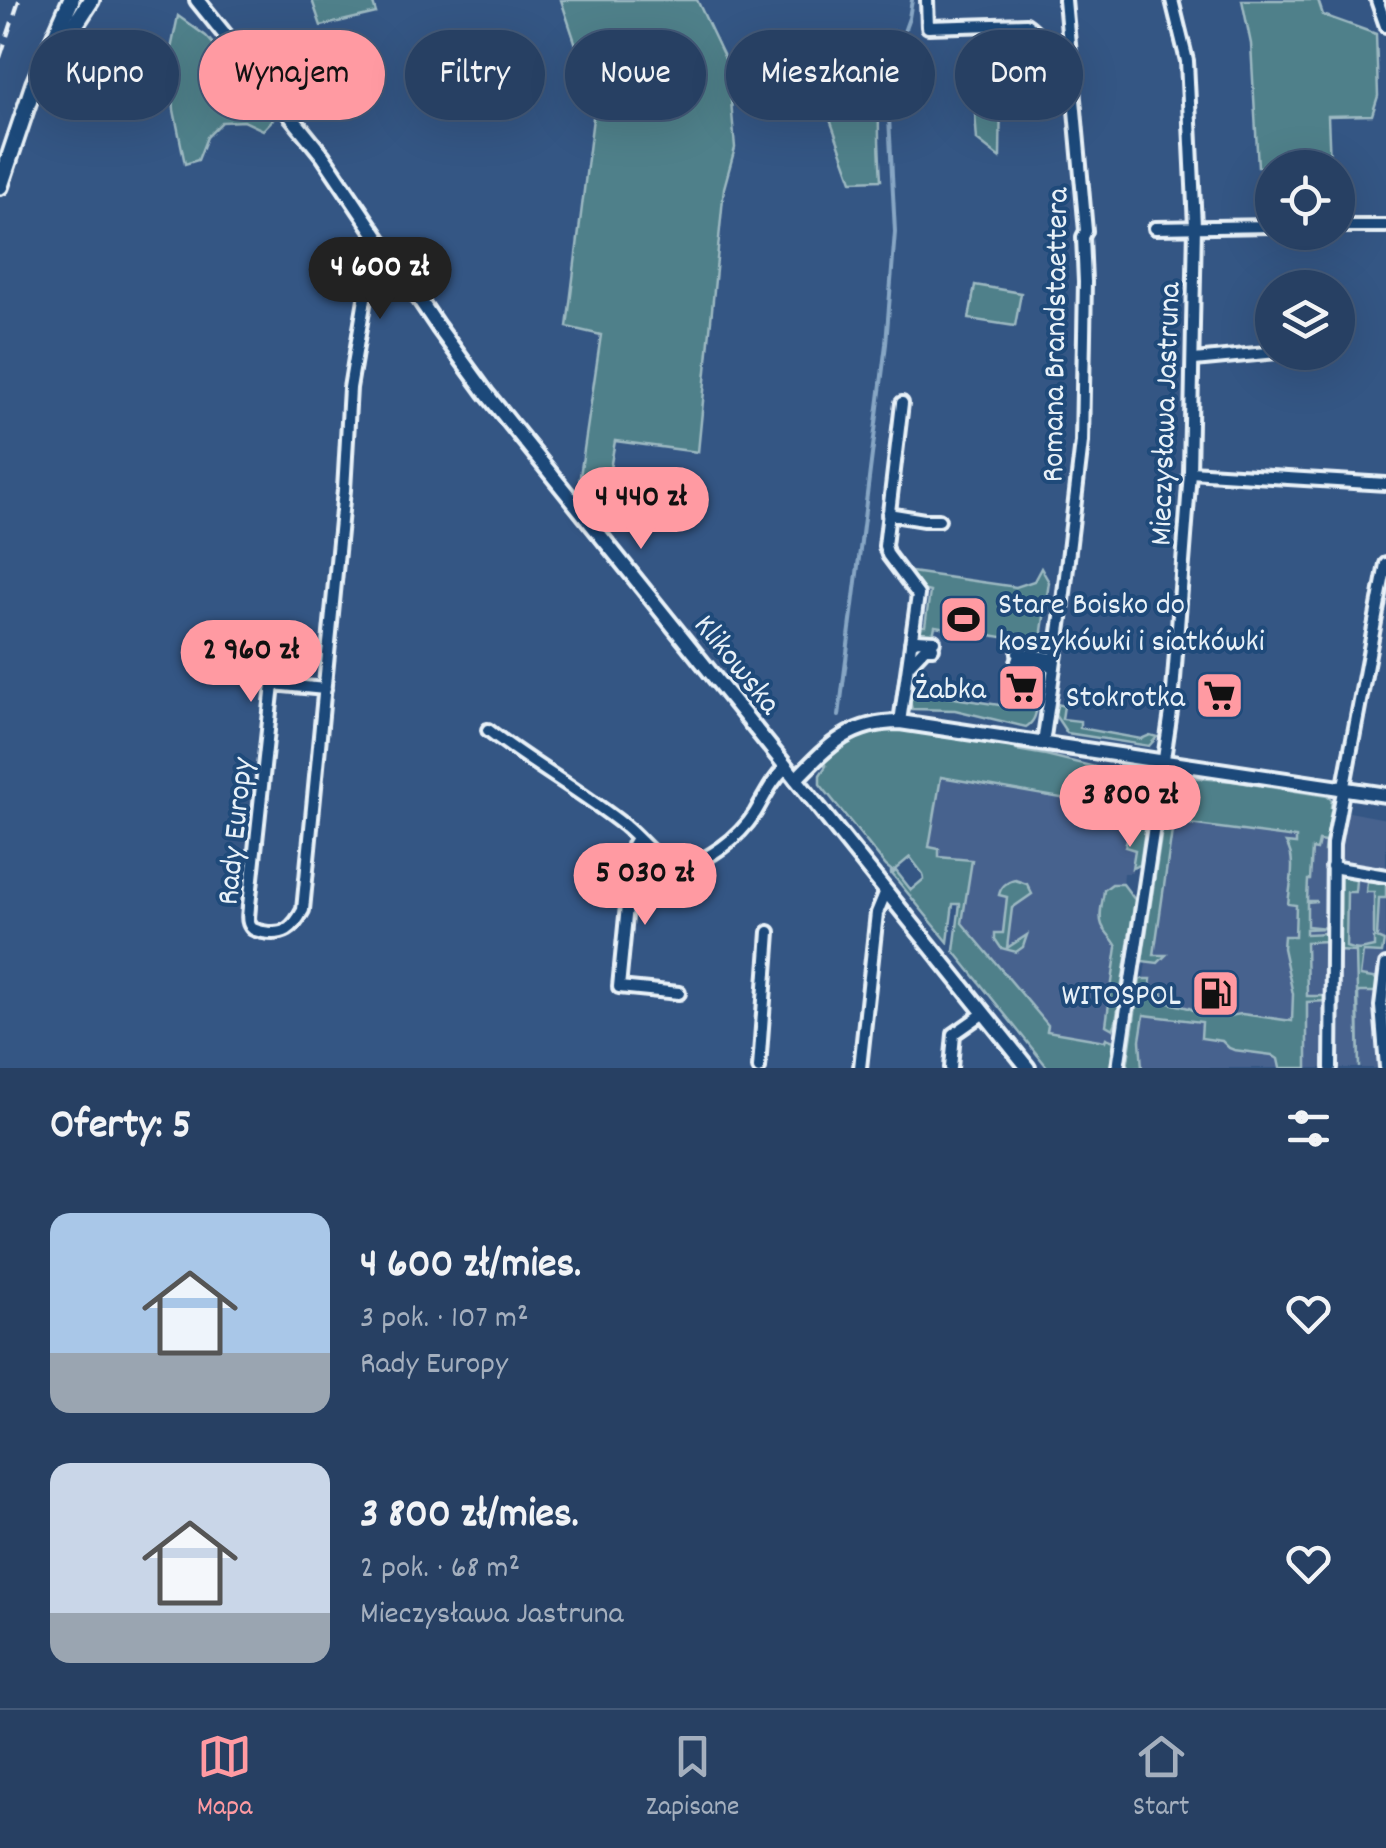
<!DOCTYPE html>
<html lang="pl">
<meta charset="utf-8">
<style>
:root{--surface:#274063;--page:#334b6c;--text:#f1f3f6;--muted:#a4afbe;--line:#435978;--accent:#ff9aa2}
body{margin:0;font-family:Dekko,sans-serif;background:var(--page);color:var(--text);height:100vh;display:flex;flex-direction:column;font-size:38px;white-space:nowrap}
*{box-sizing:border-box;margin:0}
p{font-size:32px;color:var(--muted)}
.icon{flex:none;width:55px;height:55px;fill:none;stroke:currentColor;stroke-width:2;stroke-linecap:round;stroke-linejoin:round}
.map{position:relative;height:1068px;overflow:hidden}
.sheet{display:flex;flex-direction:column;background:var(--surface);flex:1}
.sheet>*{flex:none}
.banner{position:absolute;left:30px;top:30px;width:1328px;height:90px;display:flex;gap:20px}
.fabs{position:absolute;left:1255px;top:150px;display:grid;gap:20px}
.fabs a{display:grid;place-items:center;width:100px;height:100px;border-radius:50%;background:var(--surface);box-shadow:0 10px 40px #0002,0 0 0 2px var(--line);font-size:50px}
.price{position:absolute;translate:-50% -85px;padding:0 22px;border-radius:35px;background:var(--accent);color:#111;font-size:32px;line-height:65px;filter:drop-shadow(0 2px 5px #0008)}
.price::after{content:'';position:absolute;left:50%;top:60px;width:30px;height:22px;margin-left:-15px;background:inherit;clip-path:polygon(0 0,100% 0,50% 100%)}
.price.selected{background:#222;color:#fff}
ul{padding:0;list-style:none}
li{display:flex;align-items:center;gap:30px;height:250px;padding:0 50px}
li span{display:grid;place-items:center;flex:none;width:280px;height:200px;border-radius:20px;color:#555}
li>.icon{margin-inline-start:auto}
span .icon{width:120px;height:120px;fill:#fffc;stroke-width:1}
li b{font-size:42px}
h2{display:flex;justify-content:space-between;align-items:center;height:120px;padding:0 50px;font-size:42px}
.chip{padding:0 35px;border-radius:45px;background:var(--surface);box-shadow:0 10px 40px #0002,0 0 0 2px var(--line);font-size:35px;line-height:90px}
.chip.selected{background:var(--accent);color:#111}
.tab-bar{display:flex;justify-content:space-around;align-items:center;height:140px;border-top:2px solid var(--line);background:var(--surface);font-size:28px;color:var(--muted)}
.tab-bar a{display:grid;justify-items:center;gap:5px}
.tab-bar .selected{color:var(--accent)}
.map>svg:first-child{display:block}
.built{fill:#47628e}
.green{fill:#4f808a;stroke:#9cb8c1;stroke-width:2.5}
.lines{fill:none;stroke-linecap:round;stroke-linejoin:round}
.stream{stroke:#87a6c4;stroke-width:4}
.minor-casing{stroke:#e8f1f8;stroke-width:18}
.tertiary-casing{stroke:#e8f1f8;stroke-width:20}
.secondary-casing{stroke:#e8f1f8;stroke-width:22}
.minor{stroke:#1f4a7a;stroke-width:10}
.tertiary{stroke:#1f4a7a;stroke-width:12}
.secondary{stroke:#1f4a7a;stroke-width:15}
.rail{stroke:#e8f1f8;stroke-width:4;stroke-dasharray:15 8;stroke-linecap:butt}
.labels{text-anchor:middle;stroke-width:8;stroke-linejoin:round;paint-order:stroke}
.street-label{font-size:32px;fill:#e8f1f8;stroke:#1f4a7a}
.poi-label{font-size:32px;fill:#e8f1f8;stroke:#1f4a7a;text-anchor:end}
</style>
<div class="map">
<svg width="1386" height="1068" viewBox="0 0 1386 1068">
<rect width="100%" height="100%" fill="#345684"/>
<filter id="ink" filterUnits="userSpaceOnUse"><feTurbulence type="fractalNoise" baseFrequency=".01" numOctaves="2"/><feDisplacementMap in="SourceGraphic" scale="20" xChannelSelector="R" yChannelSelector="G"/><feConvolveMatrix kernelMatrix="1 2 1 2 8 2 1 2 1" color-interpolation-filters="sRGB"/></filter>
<g filter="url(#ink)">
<!-- built -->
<g class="built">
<polygon points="940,777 1146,810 1137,866 1132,868 1132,873 1124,873 1123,884 1135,900 1114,1041 1112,1040 1109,1053 1057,1045 958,922 965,865 927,861"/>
<polygon points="1344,811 1386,819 1386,868 1337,861 1337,846"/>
<polygon points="1167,815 1328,839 1328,870 1334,874 1356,879 1386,882 1386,926 1377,1007 1382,1068 1131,1068"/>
</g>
<!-- green -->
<g class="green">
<polygon points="312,0 372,0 376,13 321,26"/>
<polygon points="561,0 697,0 728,65 735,148 724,188 698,452 615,441 603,508 579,483 601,335 567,327 595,102"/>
<polygon points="1242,0 1318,0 1323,15 1376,34 1378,96 1372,115 1328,116 1330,166 1258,167 1251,44"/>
<polygon points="178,16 206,36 277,115 263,130 244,121 222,122 207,137 198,160 185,164 174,110 170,54"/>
<path d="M 894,31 L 897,38 C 874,85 878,130 881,180 L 852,181 L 827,111 L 859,78 L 860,64 Z"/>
<polygon points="1001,91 1000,158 977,140 974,100"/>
<polygon points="975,285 1021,293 1015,326 969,319"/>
<polygon points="1041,568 1049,582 1042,631 1046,653 1020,650 1020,640 941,627 935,626 933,636 916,633 917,626 925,626 930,592 918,589 904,571 1016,587 1034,581"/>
<path d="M 914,686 L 914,692 L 1032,710 L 1037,706 C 1036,715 1034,722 1026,727 L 955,710 L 912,709 L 909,698 L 911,687 Z"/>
<polygon points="1057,704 1064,706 1062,719 1080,721 1080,728 1141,739 1150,735 1157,737 1149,746 1067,733 1055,715"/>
<path d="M 885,728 L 905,728 L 1016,747 L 1016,750 L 1046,755 L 1099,768 L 1100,771 L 1105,772 L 1106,769 L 1122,770 L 1122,774 L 1125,774 L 1127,770 L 1138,768 L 1149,773 L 1150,794 L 1140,865 L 1132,868 L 1135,850 L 1125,847 L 1133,816 L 1090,807 L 1090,803 L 941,777 L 929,847 L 939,849 L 939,857 L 972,860 L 962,923 L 1048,1025 L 1047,1031 L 1105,1041 L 1106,1038 L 1114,1041 L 1110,1068 L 1048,1068 L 954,951 L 960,904 L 953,904 L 948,942 L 892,874 L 896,871 L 911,890 L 924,879 L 923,874 L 910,857 L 891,873 L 891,870 L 886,866 L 820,784 L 820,775 L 826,766 L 822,762 C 838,743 860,733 885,728 Z"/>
<path d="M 1177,776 L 1232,781 L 1327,796 L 1332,800 L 1331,807 L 1334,808 L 1327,851 L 1324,851 L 1325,842 L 1319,841 L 1317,850 L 1312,849 L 1310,880 L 1308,880 L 1307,901 L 1317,901 L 1307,902 L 1307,926 L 1327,928 L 1306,929 L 1306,934 L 1327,933 L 1327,941 L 1306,942 L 1307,996 L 1327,996 L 1327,1001 L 1307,1002 L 1307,1068 L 1280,1068 L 1278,1059 L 1272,1055 L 1234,1050 L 1229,1048 L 1222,1041 L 1201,1038 L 1202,1022 L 1144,1015 L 1140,1040 L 1142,1068 L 1127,1068 L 1140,979 L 1151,979 L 1150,986 L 1144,986 L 1143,996 L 1155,998 L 1157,987 L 1161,988 L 1165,1002 L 1189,1008 L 1202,1014 L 1220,1017 L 1242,1014 L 1292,1021 L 1293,994 L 1283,948 L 1284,936 L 1295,936 L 1296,905 L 1288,904 C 1290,884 1297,860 1286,843 L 1296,844 L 1296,838 L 1166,821 L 1164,819 L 1169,784 Z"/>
<polygon points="1165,829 1172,831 1154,955 1166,955 1158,963 1142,961 1162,830"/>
<path d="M 1343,875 L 1353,877 L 1356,880 L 1355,892 L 1347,892 L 1346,947 C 1358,952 1363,949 1374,947 L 1374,892 L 1366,892 L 1367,881 L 1386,882 L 1386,898 L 1379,898 L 1377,938 L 1384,941 L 1382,953 L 1363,952 L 1360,976 L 1379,979 L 1377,992 L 1358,992 L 1359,1068 L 1356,952 L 1337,951 L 1337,880 Z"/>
<path d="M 1015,880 L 1027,884 L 1032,894 L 1012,908 L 1007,948 L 1027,935 L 1023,947 L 1016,952 L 1001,948 L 995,939 L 995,933 L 1003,933 L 1007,897 L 999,895 C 1001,886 1006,882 1015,880 Z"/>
<path d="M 1112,884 L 1123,884 L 1135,900 L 1116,1022 L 1113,1029 L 1106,1025 L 1117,947 C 1113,938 1106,934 1102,925 C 1098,915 1103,901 1104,890 Z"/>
</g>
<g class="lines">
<!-- stream -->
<polyline class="stream" points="839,716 886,344 895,232 887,79 909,18 912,0"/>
<defs>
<g id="minor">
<path d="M 927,0 L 928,27 L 1026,24 C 1046,37 1039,52 1069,46"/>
<polyline points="1377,0 1386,26"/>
<polyline points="1338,226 1386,226"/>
<polyline points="1155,228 1272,226"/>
<polyline points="1194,360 1277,352"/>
<polyline points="1190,472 1386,484"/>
<polyline points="888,514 924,520 939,520"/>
<polyline points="911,643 917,640 934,641"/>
<polyline points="1018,653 1055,659"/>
<polyline points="1017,661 1054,666"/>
<polyline points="909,665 925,648 933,648"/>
<path d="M 325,689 L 273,684 L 249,906 C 249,912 247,918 249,923 C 252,931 256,930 263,932 C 284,936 293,929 303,910 L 344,490 L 350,388 L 369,275 L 385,247"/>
<polyline points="900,722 918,595 888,555 885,546 902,403"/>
<path d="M 488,730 C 532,764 581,791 625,826 C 643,841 658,863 680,871 C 710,857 737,841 755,813 C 765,796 772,780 786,767"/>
<polyline points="1043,744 1061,618 1082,442 1085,282 1083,237 1086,231 1065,0"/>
<polyline points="637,838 633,845 619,987 679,993"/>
<polyline points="1332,867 1386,876"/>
<polyline points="1386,965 1381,1006 1386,1067"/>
<polyline points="759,1068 769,932"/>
<polyline points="860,1068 877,913 886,891"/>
<polyline points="951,1068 954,1034 984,1013"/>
<polyline points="1118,1068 1172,705 1190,472 1195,226 1187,61 1172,0"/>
<polyline points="1331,1068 1333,844 1386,564"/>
</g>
<g id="tertiary">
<polyline points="197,0 323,156 438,327 486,393 1028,1068"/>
<path d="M 796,779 C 829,745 850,722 900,722 L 1386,795"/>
</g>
<g id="secondary">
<polyline points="40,92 66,39 91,0"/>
<polyline points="0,186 34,84 71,0"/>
</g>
</defs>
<!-- minor casing -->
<use href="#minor" class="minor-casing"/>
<!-- tertiary casing -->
<use href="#tertiary" class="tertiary-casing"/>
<!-- secondary casing -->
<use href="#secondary" class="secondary-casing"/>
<!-- minor -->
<use href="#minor" class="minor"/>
<!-- tertiary -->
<use href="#tertiary" class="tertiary"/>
<!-- secondary -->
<use href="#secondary" class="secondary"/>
<!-- rail -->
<polyline class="rail" points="0,58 19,0"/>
</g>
</g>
<!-- icons -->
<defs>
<symbol id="stadium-square" viewBox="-11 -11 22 22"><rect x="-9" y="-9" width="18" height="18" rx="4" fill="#ff9aa2" stroke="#1f4a7a"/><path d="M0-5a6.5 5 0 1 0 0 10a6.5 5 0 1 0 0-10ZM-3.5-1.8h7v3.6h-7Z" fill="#111"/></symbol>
<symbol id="supermarket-square" viewBox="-11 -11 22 22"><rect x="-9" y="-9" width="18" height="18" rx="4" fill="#ff9aa2" stroke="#1f4a7a"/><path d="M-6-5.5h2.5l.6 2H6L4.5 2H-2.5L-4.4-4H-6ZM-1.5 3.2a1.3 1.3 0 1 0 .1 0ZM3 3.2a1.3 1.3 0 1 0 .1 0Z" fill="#111"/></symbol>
<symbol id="fuel-square" viewBox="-11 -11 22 22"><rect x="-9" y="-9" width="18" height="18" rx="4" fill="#ff9aa2" stroke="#1f4a7a"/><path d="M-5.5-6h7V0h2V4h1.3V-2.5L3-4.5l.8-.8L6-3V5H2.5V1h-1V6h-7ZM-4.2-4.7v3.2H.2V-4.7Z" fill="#111"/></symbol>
</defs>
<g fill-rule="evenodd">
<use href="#stadium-square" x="936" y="592" width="55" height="55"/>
<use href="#supermarket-square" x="994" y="660" width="55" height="55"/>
<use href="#supermarket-square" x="1192" y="668" width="55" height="55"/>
<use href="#fuel-square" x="1188" y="966" width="55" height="55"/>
</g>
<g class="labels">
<!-- street labels -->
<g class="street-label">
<text transform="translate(1053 335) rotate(-89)" y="11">Romana Brandstaettera</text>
<text transform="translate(1163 414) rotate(-88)" y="11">Mieczysława Jastruna</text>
<text transform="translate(739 663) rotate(51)" y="11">Klikowska</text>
<text transform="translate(233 831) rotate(-84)" y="11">Rady Europy</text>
</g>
<!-- poi labels -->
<g class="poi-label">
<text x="998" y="613" text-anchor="start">Stare Boisko do<tspan x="998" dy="37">koszykówki i siatkówki</tspan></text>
<text x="986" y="698">Żabka</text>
<text x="1185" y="706">Stokrotka</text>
<text x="1181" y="1004">WITOSPOL</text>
</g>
</g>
</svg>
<div class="fabs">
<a><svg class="icon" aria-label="locate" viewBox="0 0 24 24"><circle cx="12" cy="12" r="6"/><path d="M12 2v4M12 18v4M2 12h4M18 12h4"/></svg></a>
<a><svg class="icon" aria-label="layers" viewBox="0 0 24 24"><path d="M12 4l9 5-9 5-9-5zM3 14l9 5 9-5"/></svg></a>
</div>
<b class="price selected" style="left:380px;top:322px">4 600 zł</b>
<b class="price" style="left:641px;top:552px">4 440 zł</b>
<b class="price" style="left:251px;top:705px">2 960 zł</b>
<b class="price" style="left:1130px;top:850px">3 800 zł</b>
<b class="price" style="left:645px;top:928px">5 030 zł</b>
<div class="banner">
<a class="chip">Kupno</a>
<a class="chip selected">Wynajem</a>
<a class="chip">Filtry</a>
<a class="chip">Nowe</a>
<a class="chip">Mieszkanie</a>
<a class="chip">Dom</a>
</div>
</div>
<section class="sheet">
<h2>Oferty: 5<svg class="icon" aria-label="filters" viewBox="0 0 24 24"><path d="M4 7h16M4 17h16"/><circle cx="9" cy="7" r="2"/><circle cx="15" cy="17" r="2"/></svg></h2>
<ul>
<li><span style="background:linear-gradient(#a9c7e8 70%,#9aa5b1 0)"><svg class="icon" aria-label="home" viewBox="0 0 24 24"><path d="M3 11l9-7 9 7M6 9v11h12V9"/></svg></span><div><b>4 600 zł/mies.</b><p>3 pok. · 107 m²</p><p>Rady Europy</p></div><svg class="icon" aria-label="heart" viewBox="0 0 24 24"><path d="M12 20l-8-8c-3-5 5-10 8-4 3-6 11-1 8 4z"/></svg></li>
<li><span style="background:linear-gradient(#c9d6e8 75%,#9aa5b1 0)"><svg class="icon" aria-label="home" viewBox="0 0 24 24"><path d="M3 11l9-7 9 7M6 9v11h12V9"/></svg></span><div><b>3 800 zł/mies.</b><p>2 pok. · 68 m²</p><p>Mieczysława Jastruna</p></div><svg class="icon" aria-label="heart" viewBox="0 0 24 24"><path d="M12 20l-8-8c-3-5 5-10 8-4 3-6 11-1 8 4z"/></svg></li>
</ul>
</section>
<nav class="tab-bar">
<a class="selected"><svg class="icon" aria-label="map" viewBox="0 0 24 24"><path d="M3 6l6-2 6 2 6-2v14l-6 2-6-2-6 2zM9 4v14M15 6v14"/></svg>Mapa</a>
<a><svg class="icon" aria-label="saved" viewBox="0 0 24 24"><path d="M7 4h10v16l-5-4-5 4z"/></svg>Zapisane</a>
<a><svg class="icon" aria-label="home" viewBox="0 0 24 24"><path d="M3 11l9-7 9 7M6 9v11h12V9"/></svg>Start</a>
</nav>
